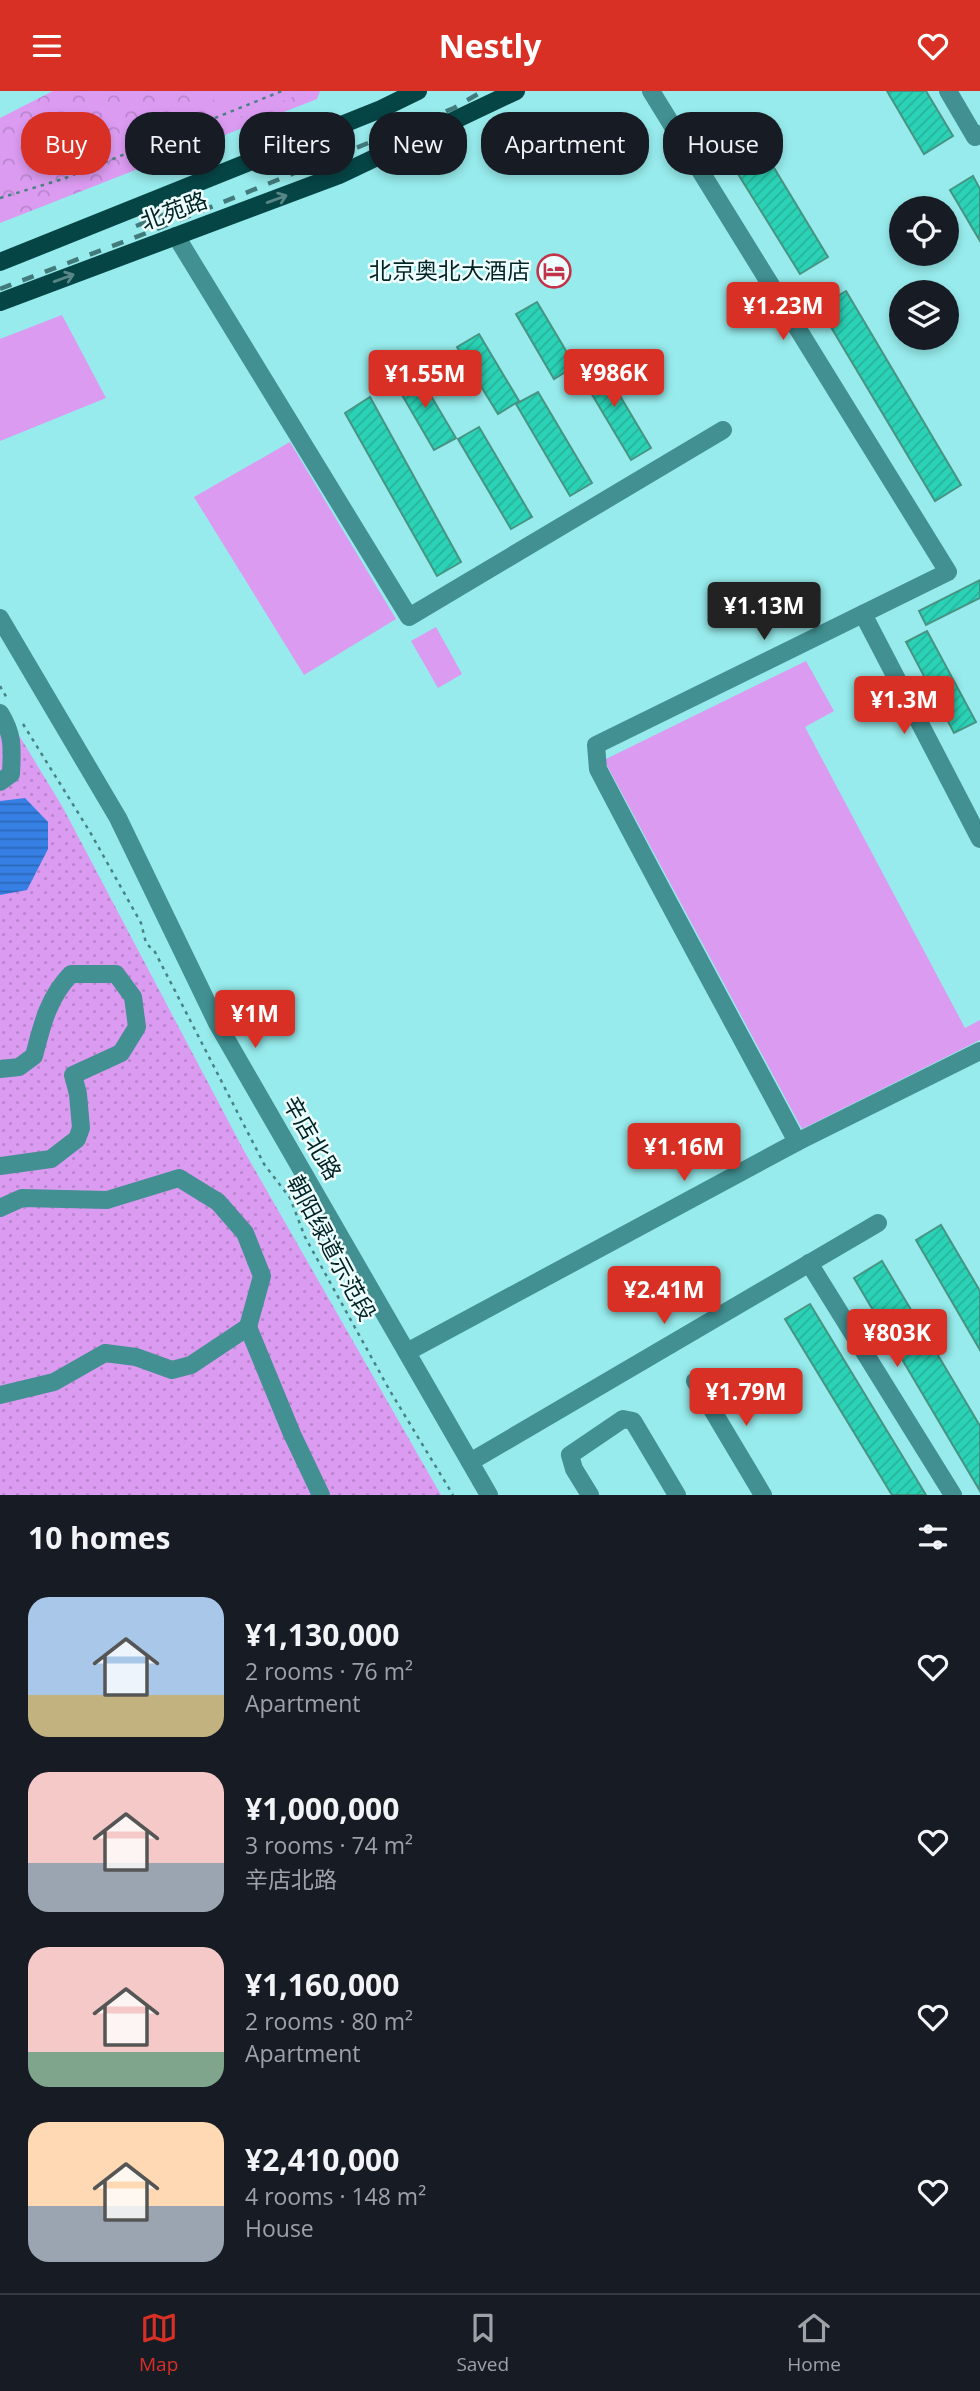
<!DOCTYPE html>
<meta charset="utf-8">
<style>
:root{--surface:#171b24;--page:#20242c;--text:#f1f3f6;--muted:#9ea1a6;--line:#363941;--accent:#d93025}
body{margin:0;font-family:"Open Sans","Noto Sans SC",sans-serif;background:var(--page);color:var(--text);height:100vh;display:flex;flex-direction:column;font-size:26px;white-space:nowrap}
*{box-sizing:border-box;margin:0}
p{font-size:23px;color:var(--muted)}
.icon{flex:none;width:38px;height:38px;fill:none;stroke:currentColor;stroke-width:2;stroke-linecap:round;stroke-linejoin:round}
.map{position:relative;height:1404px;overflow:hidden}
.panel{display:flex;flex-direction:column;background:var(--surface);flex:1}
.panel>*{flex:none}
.top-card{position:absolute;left:21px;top:21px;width:938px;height:63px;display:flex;gap:14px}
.buttons{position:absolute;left:889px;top:105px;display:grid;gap:14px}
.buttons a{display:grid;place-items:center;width:70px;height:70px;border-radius:50%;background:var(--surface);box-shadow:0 4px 10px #0003;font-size:35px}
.price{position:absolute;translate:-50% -60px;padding:0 16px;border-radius:7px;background:var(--accent);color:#fff;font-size:23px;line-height:46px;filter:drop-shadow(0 2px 4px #0008)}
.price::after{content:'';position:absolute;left:50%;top:42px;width:21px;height:16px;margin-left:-10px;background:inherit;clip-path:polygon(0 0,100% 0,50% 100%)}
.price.on{background:#222;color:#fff}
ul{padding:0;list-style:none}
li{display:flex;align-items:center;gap:21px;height:175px;padding:0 28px}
li span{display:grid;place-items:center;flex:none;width:196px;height:140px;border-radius:21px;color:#555}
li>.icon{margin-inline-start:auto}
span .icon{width:84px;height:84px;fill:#fffc;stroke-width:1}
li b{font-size:30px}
h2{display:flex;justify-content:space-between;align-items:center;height:84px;padding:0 28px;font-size:30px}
.tag{padding:0 24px;border-radius:28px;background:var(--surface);box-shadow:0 4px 10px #0003;font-size:24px;line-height:63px}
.tag.on{background:var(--accent);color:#fff}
header{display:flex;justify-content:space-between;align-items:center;height:91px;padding:0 28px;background:var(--accent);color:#fff;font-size:32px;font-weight:700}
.menu{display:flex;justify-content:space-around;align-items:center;height:98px;border-top:2px solid var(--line);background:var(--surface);font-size:19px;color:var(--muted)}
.menu a{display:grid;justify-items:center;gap:4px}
.menu .on{color:var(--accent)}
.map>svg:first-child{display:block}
.grass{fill:url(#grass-dots)}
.forest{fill:url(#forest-crowns)}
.green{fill:#db9bf1}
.water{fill:url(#water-rules)}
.building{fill:url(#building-hatch);stroke:#479484;stroke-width:2}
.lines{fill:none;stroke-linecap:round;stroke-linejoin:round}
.path{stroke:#488283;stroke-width:2.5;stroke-dasharray:3.5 5;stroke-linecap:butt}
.minor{stroke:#429092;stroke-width:18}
.major{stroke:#064546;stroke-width:18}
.rail{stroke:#427a7b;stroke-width:4.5;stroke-dasharray:12 12;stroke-linecap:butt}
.oneway{stroke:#588686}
.labels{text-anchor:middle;stroke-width:5;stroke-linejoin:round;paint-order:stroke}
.street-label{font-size:23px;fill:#002324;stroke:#effefe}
.poi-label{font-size:23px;fill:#002324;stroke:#effefe;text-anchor:end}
</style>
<header><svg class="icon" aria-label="menu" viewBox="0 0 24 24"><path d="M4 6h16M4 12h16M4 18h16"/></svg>Nestly<svg class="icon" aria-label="heart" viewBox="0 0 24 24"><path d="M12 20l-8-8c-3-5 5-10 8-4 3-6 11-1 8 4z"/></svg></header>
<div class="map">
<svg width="980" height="1404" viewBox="0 0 980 1404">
<defs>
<pattern id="grass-dots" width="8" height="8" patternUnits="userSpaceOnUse" patternTransform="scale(1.75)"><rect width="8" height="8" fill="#db9bf1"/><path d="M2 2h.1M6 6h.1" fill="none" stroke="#ba85ce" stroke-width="1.8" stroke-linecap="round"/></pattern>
<pattern id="forest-crowns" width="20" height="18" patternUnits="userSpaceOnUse" patternTransform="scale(1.75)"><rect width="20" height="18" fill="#db9bf1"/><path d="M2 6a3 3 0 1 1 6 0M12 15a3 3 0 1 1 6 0" fill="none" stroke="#ba85ce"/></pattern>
<pattern id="water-rules" width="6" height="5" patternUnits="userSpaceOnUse" patternTransform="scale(1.75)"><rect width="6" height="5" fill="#367fe4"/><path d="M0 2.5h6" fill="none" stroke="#2b68b9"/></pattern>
<pattern id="building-hatch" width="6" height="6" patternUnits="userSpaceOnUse" patternTransform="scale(1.75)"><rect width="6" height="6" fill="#2cd2b6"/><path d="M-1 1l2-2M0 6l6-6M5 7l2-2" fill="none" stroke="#25b49c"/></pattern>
</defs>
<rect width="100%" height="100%" fill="#97ebec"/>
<!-- grass -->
<polygon class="grass" points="0,613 62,715 243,1058 441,1404 0,1404"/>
<!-- forest -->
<polygon class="forest" points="53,0 320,0 317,8 0,132 0,27"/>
<!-- green -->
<g class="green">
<polygon points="210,0 309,0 223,32"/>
<polygon points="62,224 106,307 0,350 0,248"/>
<polygon points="290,351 396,528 304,584 194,406"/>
<polygon points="436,536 462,583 438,597 411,550"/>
<polygon points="806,570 834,620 805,636 965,937 980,929 980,949 802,1038 604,669"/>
</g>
<!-- water -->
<polygon class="water" points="25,707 48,731 48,758 27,799 0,804 0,710"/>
<!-- building -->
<g class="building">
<polygon points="887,0 926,0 953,45 924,63"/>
<polygon points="759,52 828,166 800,183 730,70"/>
<polygon points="973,85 980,98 980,150 950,99"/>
<polygon points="846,200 961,394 935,410 819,216"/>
<polygon points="537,211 575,275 554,288 516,223"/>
<polygon points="479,243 519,310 498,323 457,256"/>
<polygon points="598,268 651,357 631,369 578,280"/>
<polygon points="415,278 456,347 434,359 394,290"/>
<polygon points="538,301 592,392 570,405 516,313"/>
<polygon points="370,306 461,471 437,485 345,322"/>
<polygon points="479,336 532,426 511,438 458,348"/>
<polygon points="980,489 980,507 926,534 919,520"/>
<polygon points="927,540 976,631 954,642 906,551"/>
<polygon points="941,1134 980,1200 980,1259 916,1149"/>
<polygon points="882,1170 980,1335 980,1400 854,1187"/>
<polygon points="810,1213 926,1404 892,1404 785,1228"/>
</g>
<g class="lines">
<!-- path -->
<g class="path">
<polyline points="0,107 63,88 282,0"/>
<polyline points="0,595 8,609"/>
<polyline points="23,633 90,741 141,832 146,852 155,861 264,1073 290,1107 305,1146 390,1300 453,1404"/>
</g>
<!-- minor -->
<g class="minor">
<path d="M 651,0 L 948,481 L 596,654 L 598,678 C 663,803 731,927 797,1051"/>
<polyline points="948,0 975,46 980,43"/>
<polyline points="176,145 409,526 723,339"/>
<polyline points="863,523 980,748"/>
<polyline points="0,527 118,727 217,932 489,1404"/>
<path d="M 0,622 C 14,645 12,657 11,683 L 0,691"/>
<path d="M 0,978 L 19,976 L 34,965 C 42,934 48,907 71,883 L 116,883 L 133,906 L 137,936 L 121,962 L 73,984 L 78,1003 L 81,1037 L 77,1048 L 51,1068 L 0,1075"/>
<polyline points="0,1117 22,1107 107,1109 179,1087 218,1111 245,1142 262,1185 248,1236 191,1274 172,1279 136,1266 105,1262 54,1291 0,1304"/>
<polyline points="809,1172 953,1404"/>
<polyline points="248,1236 292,1343 321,1404"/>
<polyline points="407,1261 797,1051 980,960"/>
<polyline points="695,1290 763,1404"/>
<polyline points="470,1371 878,1132"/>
<polyline points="590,1404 574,1378 570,1364 623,1328 633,1330 677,1404"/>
</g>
<!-- major -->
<g class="major">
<polyline points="0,171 381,18 418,0"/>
<polyline points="0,211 339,84 516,0"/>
</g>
<!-- rail -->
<g class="rail">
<polyline points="136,135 181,117"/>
<polyline points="0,198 162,136 454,17 483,0"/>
</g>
</g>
<!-- one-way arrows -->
<defs><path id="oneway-shaft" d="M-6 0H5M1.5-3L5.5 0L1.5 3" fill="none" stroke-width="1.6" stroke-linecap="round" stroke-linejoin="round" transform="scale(1.75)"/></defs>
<g class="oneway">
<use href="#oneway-shaft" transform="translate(277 108) rotate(-20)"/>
<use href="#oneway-shaft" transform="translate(64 187) rotate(-20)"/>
</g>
<!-- icons -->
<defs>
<symbol id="hotel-ring" viewBox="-11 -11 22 22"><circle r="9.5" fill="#effefe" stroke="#c23248" stroke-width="1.5"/><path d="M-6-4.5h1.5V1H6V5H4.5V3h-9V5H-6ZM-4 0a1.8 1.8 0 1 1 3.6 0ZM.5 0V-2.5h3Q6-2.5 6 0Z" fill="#c23248"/></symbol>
</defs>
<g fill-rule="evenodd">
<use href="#hotel-ring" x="535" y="161" width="38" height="38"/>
</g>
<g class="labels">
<!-- street labels -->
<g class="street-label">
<text transform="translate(174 120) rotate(-20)" y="8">北苑路</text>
<text transform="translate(312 1047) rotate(60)" y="8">辛店北路</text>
<text transform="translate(331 1157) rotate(62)" y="8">朝阳绿道示范段</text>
</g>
<!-- poi labels -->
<g class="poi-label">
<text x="530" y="188">北京奥北大酒店</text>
</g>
</g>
</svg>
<div class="buttons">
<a><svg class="icon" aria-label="locate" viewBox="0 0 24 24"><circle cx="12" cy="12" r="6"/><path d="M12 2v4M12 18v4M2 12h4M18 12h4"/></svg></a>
<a><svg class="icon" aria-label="layers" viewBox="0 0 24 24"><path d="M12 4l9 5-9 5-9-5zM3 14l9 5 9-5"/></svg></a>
</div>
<b class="price" style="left:783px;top:251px">¥1.23M</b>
<b class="price" style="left:614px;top:318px">¥986K</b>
<b class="price" style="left:425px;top:319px">¥1.55M</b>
<b class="price on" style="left:764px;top:551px">¥1.13M</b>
<b class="price" style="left:904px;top:645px">¥1.3M</b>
<b class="price" style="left:255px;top:959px">¥1M</b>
<b class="price" style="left:684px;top:1092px">¥1.16M</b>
<b class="price" style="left:664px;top:1235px">¥2.41M</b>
<b class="price" style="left:897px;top:1278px">¥803K</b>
<b class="price" style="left:746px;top:1337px">¥1.79M</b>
<div class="top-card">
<a class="tag on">Buy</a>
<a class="tag">Rent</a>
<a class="tag">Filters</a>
<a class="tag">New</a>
<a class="tag">Apartment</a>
<a class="tag">House</a>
</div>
</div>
<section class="panel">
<h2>10 homes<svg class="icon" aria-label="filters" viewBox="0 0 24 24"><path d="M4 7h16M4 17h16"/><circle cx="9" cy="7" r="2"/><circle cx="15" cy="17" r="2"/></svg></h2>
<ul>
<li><span style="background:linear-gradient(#a9c7e8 70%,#c2b280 0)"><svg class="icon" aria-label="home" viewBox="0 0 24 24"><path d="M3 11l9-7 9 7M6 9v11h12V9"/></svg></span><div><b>¥1,130,000</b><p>2 rooms · 76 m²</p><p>Apartment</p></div><svg class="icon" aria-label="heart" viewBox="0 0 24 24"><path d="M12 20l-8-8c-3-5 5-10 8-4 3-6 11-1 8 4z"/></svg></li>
<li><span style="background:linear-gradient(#f6c9c9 65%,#9aa5b1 0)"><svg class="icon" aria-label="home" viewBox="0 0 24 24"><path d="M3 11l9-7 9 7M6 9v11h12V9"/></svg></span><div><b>¥1,000,000</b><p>3 rooms · 74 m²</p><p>辛店北路</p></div><svg class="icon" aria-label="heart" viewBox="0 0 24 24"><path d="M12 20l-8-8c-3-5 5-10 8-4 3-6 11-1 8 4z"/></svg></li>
<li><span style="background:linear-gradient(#f6c9c9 75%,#7fa58c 0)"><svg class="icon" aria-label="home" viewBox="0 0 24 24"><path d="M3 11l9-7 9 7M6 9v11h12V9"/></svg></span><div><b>¥1,160,000</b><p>2 rooms · 80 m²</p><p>Apartment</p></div><svg class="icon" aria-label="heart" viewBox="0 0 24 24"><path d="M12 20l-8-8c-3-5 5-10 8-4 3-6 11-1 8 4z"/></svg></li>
<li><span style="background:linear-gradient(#ffd9b3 60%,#9aa5b1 0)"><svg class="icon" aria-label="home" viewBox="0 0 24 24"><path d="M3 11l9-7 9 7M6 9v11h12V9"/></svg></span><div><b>¥2,410,000</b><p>4 rooms · 148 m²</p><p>House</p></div><svg class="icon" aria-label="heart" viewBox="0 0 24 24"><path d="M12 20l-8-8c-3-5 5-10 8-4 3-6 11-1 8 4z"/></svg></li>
</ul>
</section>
<nav class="menu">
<a class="on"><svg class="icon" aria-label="map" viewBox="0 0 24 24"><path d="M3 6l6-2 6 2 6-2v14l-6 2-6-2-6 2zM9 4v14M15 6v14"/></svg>Map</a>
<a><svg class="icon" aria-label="saved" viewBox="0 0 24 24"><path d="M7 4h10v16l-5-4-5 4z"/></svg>Saved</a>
<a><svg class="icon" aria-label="home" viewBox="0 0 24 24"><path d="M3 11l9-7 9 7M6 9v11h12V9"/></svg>Home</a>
</nav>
